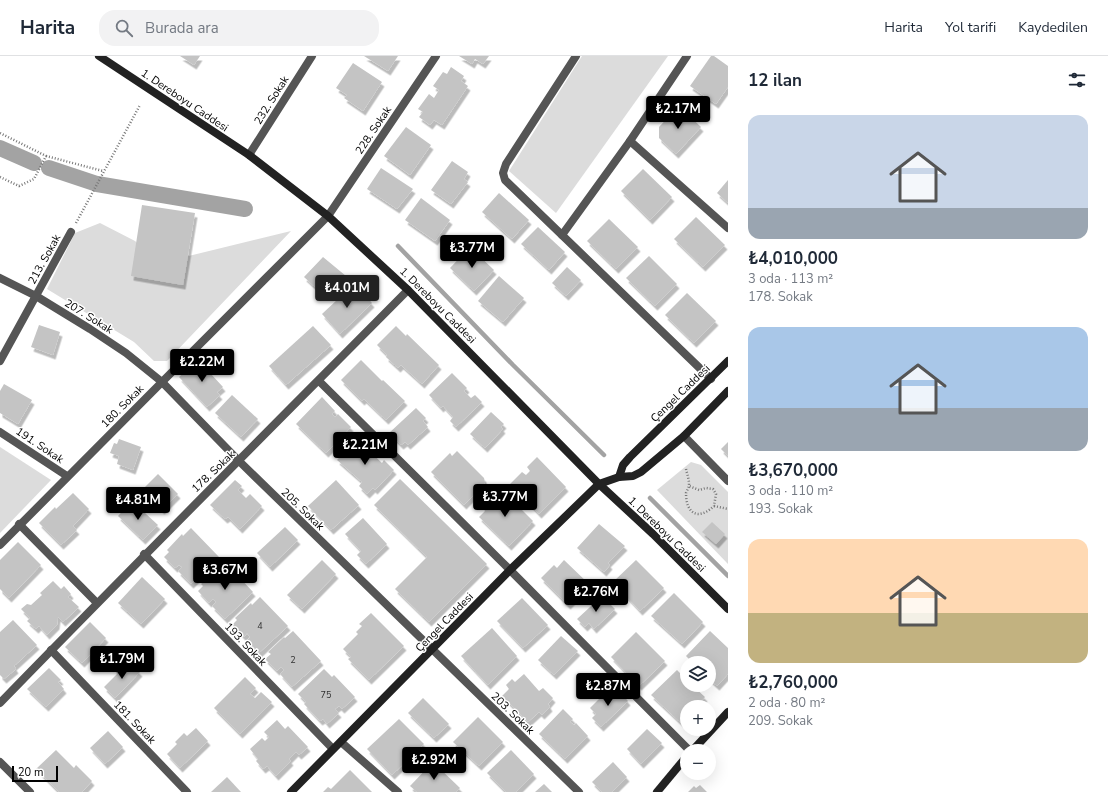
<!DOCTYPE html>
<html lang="tr">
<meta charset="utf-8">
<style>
:root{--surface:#fff;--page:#f2f2f3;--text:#1f2937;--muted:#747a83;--line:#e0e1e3;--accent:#000}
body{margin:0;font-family:"Nunito Sans",sans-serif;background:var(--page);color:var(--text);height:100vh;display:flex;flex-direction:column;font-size:15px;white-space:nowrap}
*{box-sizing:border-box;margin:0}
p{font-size:13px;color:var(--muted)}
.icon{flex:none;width:22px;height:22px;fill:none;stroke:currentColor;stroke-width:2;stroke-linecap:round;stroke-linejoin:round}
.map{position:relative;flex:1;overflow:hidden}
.drawer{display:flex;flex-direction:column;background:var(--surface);width:380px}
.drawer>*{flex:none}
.buttons{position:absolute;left:680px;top:600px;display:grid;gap:8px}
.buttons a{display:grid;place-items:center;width:36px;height:36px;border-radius:50%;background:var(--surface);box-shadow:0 4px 16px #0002;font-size:20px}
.scale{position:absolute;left:12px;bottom:10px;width:46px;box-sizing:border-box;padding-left:4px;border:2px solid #000;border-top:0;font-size:11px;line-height:14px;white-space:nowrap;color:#000;-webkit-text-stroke:3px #fff;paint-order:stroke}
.price{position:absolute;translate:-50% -34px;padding:0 9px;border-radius:4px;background:var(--accent);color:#fff;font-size:13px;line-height:26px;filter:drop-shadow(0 1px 2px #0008)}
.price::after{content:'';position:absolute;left:50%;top:24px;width:12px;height:9px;margin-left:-6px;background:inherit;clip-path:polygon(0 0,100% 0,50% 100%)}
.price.current{background:#222;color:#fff}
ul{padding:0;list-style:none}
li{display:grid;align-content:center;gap:8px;height:212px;padding:0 20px}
li span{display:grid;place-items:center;height:124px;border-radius:12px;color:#555}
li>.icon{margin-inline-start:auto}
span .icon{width:72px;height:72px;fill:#fffc;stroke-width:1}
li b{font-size:17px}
h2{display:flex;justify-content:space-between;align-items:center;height:48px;padding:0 20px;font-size:17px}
header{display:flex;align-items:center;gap:24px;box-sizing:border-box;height:56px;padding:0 20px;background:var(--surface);border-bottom:1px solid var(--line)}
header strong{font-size:19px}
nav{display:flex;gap:22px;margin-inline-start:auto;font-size:14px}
.search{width:280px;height:36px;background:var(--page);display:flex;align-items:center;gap:10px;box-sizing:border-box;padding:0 14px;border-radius:16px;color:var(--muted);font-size:15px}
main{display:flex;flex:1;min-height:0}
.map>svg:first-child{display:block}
.green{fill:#dcdcdc}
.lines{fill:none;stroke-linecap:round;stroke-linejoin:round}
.stream{stroke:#a3a3a3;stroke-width:4.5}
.canal{stroke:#a3a3a3;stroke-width:16}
.building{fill:#c4c4c4;filter:url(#shadow)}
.path{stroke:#777;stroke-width:2.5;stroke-dasharray:1 2;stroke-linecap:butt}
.minor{stroke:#555;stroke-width:8}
.secondary{stroke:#222;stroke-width:8}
.labels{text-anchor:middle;stroke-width:3;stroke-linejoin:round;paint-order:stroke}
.number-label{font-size:9px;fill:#313131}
.street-label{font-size:11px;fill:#000;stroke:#fff}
</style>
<header>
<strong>Harita</strong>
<div class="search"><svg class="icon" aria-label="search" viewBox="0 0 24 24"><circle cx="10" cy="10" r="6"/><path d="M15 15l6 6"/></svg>Burada ara</div>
<nav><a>Harita</a><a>Yol tarifi</a><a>Kaydedilen</a></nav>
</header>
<main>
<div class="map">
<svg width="728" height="736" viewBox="0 0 728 736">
<defs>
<filter id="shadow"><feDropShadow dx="2.5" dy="4.5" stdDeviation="0" flood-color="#0004"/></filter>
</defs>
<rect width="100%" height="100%" fill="#fff"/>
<!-- green -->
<g class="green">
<polygon points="582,0 668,0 556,157 509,115"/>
<polygon points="100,167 135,185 160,207 291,175 167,305 154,305 134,286 47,233 75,177"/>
<polygon points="0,391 51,424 0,477"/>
<polygon points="691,406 701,409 728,436 728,508 657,434"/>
</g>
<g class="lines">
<!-- stream -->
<g class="stream">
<polyline points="398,190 513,309 604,399"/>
<polyline points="650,442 728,520"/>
</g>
<!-- canal -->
<g class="canal">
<polyline points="0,92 34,107"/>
<polyline points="49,112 97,128 245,153"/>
</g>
</g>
<!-- building -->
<g class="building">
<polygon points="180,0 200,0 194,9"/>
<polygon points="364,0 398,0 388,15"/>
<polygon points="459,0 489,0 483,8 475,3 472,8"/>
<polygon points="711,0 714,0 728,10 728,31 716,48 690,30"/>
<polygon points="353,7 382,26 363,55 344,42 347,39 336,32"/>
<polygon points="451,11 464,20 461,25 468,30 442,69 434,64 430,69 419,61 423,56 418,53 429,38 434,42 439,34 433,30 443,16 447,18"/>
<polygon points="679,50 701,71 676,98 659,82 659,71"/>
<polygon points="406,71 431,89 410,119 384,100"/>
<polygon points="452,105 468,116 464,123 468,126 451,148 431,134"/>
<polygon points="381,112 413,133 397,153 367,133"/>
<polygon points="643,113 672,141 650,164 621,135"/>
<polygon points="728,124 728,147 717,137"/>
<polygon points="499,137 529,164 512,183 482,156"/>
<polygon points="421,142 450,164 435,185 405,164"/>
<polygon points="142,149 195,157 183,229 131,220"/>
<polygon points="696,161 725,189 703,211 674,183"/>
<polygon points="609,163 638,191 616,213 587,185"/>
<polygon points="538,171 565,196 549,214 521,188"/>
<polygon points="470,191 494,214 474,235 450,212"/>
<polygon points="649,200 677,228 655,250 626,222"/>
<polygon points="323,201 346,220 328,240 317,230 316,232 304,221"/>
<polygon points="567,211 581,224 566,240 552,227"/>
<polygon points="499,220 524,242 503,266 478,245"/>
<polygon points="354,228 372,247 340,278 322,258"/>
<polygon points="687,237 716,265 694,287 665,259"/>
<polygon points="39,269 60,276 53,299 31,291"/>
<polygon points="313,270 331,289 286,329 269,310"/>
<polygon points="396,270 406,280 407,278 439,309 422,328 401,309 398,312 386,301 387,299 377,289"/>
<polygon points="198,304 223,331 217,336 220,339 207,351 179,321"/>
<polygon points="361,304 382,325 383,324 405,345 386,364 364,343 362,345 341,324"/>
<polygon points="452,317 467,332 464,335 471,342 475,339 482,346 456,371 450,365 453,361 443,350 441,352 429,339"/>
<polygon points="4,328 32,344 18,368 0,357 0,335"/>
<polygon points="232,339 258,363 241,381 215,357"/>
<polygon points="322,341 335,355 332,358 335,361 338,358 351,371 326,397 296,368"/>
<polygon points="416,352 426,362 423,365 428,371 408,389 405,386 401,389 389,377"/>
<polygon points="491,356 504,368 501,371 503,373 485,392 470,378"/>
<polygon points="119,383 141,391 133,414 117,408 119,400 110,397 114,387 117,388"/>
<polygon points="357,383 382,407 384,404 394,414 375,434 373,432 367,438 359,430 362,426 337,404"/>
<polygon points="728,386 728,400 721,393"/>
<polygon points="457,395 484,422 485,427 464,449 431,416 450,397 452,400"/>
<polygon points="537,401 566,431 539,458 510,428 522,416 526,419 530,415 527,411"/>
<polygon points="158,418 178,438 162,454 142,434"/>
<polygon points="400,423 487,508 429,566 395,533 427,501 374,449"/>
<polygon points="235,424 242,430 238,434 246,442 250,438 262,450 240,473 228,461 225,463 210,449"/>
<polygon points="336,424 359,449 331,474 308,450"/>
<polygon points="504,436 533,465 509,490 479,461 485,455 483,452 496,439 499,441"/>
<polygon points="73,437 89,453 73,470 77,474 61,489 39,467 55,451 56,453"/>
<polygon points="132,445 158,469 143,484 118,460"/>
<polygon points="363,462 387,488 366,508 357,499 361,495 345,478"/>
<polygon points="712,466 725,478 716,488 702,476"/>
<polygon points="599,468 625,490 608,507 610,509 604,516 577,492"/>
<polygon points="285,471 298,484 270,511 257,497"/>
<polygon points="191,472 219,501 191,528 178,515 182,511 179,509 175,512 164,501 169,496 167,494 182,478 183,480"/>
<polygon points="18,486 41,509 9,542 0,533 0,504"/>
<polygon points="322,504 336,518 302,553 287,539"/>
<polygon points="564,504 589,528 568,549 541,522 554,509 557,512"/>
<polygon points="636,504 664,532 640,555 613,526"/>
<polygon points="226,507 253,536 225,563 212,550 216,546 213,543 209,547 198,535 203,530 201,528 217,513 218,515"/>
<polygon points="142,521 165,543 141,568 118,547"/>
<polygon points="53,525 61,533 64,530 71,538 68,541 79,551 63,566 58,561 57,569 47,579 39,570 36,573 27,565 30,562 21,553 27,548 31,549 42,539 40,537"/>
<polygon points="674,537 703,566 682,588 651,560"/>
<polygon points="602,540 615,553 594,573 589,567 585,571 577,563"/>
<polygon points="260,541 288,570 259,597 247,584 250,581 247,577 244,581 232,569 237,564 235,562 251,547 252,549"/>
<polygon points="522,542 548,569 523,592 497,565"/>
<polygon points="371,557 404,590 369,624 348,603 351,601 343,593 358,578 356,576 362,570 359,568"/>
<polygon points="13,564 37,589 14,610 16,613 4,623 0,619 0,576"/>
<polygon points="90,566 106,582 82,607 65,591"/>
<polygon points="492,572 517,600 488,629 461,600"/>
<polygon points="293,575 321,605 292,631 280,618 284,614 281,611 277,615 265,603 271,598 268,596 284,581 285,582"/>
<polygon points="710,575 728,592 728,618 717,630 709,623 709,607 693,607 686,600"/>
<polygon points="636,576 665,605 639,630 611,601"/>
<polygon points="561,580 578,595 554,619 538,604"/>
<polygon points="129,606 140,616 115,642 104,631 117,618 116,616 121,610 123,612"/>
<polygon points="49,612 61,624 58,626 64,633 46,651 27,633"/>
<polygon points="324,613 332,621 334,619 355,641 342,653 339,650 335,653 339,657 327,668 323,663 320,665 304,648 306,646 298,638"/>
<polygon points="677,614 687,624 687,629 692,629 705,641 696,651 687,651 687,661 681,667 651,639"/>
<polygon points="524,618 539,635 543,632 553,642 548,648 550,651 542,659 539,656 528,666 502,640 509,633 506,629 512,623 515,626"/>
<polygon points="245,621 256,632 250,638 255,642 261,636 272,646 240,678 214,652"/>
<polygon points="609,633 614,638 618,634 628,645 601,671 592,662 596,658 590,652"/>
<polygon points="423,642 449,668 434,682 408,657"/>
<polygon points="563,653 573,663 570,666 574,669 576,667 588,680 565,703 539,678"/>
<polygon points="478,661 503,686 479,710 453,686"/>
<polygon points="399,663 424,688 392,719 367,693"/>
<polygon points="277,664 285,673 288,670 308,691 299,699 296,696 289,703 291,705 276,720 267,710 263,713 256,705 258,703 250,693 262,682 265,685 269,681 264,676"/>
<polygon points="196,672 208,685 180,712 167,698 177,688 175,686 184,677 187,680"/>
<polygon points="647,673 662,687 641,708 627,693"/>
<polygon points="108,675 123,691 105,708 90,692"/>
<polygon points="56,694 74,712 76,709 92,725 82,736 59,736 36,713"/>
<polygon points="511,694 534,718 516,736 506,736 487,717"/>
<polygon points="433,706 460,732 456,736 417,736 410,730"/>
<polygon points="613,706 627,721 612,736 602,736 592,726"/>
<polygon points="350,714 372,736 323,736 328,731 331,733"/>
<polygon points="227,721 241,736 211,736"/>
<polygon points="544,728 552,736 535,736"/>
<polygon points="700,729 707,736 688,736 694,730 696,732"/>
</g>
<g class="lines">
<!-- path -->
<g class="path">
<polyline points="0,77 46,100 34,123 19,130 0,121"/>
<polyline points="46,100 103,115"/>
<polyline points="76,167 140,49"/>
<path d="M 686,413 C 687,418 689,423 689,428 C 689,432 687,434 686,437 C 686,445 688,457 698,458 C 704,458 710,454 714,450 L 716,438 L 713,433 L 706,432 L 699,434 L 689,430"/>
<polyline points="714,450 728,453"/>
</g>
<!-- minor -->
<g class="minor">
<polyline points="576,0 506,108 503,117 505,124 711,323"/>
<polyline points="630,85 728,172"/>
<polyline points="249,99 312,0"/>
<polyline points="562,179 630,85 687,0"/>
<polyline points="0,222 36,240 90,273 126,297 162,326 239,405 579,736"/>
<polyline points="0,305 71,176"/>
<polyline points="319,325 503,507 690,695"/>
<polyline points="0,376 67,420"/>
<polyline points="684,380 728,425"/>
<polyline points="19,468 97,547"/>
<polyline points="0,489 162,326 328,160 436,0"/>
<polyline points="144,498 333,693"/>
<polyline points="51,594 187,736"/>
<path d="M 0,647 C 135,508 272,371 408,234"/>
<polyline points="341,686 398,736"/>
<polyline points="0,706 30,736"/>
</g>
<!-- secondary -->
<g class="secondary">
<polyline points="99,0 249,99 328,160 408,234 599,428 653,478 728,553"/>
<polyline points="619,421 623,409 630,401 728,305"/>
<polyline points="692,695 728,656"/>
<polyline points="291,736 510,514 599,428 619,421 633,420 641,416 684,380 728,335"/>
<polyline points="657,736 687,700"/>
</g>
</g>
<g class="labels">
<!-- number labels -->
<g class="number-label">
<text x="260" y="573">4</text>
<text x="293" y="607">2</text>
<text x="326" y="642">75</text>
</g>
<!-- street labels -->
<g class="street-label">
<text transform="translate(185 44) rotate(34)" y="4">1. Dereboyu Caddesi</text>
<text transform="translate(271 44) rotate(-58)" y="4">232. Sokak</text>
<text transform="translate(373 74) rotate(-56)" y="4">228. Sokak</text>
<text transform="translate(44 203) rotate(-61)" y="4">213. Sokak</text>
<text transform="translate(438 249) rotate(45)" y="4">1. Dereboyu Caddesi</text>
<text transform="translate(89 260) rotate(32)" y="4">207. Sokak</text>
<text transform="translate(680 337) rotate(-44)" y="4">Çengel Caddesi</text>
<text transform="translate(122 350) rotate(-45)" y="4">180. Sokak</text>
<text transform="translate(40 389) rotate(34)" y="4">191. Sokak</text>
<text transform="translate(213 415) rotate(-44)" y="4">178. Sokak</text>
<text transform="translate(303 453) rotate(44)" y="4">205. Sokak</text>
<text transform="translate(667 478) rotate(44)" y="4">1. Dereboyu Caddesi</text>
<text transform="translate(444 566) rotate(-46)" y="4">Çengel Caddesi</text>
<text transform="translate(246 588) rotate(46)" y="4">193. Sokak</text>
<text transform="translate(513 657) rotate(44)" y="4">203. Sokak</text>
<text transform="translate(135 666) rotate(46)" y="4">181. Sokak</text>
</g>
</g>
</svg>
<div class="buttons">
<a><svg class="icon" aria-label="layers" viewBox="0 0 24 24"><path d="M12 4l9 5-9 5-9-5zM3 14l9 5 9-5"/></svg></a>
<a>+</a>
<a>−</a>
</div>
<div class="scale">20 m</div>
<b class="price" style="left:678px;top:74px">₺2.17M</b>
<b class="price" style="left:472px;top:213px">₺3.77M</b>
<b class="price current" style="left:347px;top:253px">₺4.01M</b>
<b class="price" style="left:202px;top:327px">₺2.22M</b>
<b class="price" style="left:365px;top:410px">₺2.21M</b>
<b class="price" style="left:505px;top:462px">₺3.77M</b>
<b class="price" style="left:138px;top:465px">₺4.81M</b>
<b class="price" style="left:225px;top:535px">₺3.67M</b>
<b class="price" style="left:596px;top:557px">₺2.76M</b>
<b class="price" style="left:122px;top:624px">₺1.79M</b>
<b class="price" style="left:608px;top:651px">₺2.87M</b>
<b class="price" style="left:434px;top:725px">₺2.92M</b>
</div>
<section class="drawer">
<h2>12 ilan<svg class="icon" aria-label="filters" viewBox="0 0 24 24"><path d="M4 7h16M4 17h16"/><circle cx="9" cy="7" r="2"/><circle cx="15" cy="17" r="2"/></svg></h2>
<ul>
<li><span style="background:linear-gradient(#c9d6e8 75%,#9aa5b1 0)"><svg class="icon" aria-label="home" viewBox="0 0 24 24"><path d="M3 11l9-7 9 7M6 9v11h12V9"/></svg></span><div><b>₺4,010,000</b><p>3 oda · 113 m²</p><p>178. Sokak</p></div></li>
<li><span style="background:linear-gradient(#a9c7e8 65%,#9aa5b1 0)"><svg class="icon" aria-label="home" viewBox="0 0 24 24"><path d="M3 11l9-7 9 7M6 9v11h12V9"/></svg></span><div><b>₺3,670,000</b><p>3 oda · 110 m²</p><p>193. Sokak</p></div></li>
<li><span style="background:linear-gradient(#ffd9b3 60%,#c2b280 0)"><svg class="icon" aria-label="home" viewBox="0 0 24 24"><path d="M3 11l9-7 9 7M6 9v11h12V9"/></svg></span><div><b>₺2,760,000</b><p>2 oda · 80 m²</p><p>209. Sokak</p></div></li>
</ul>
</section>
</main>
